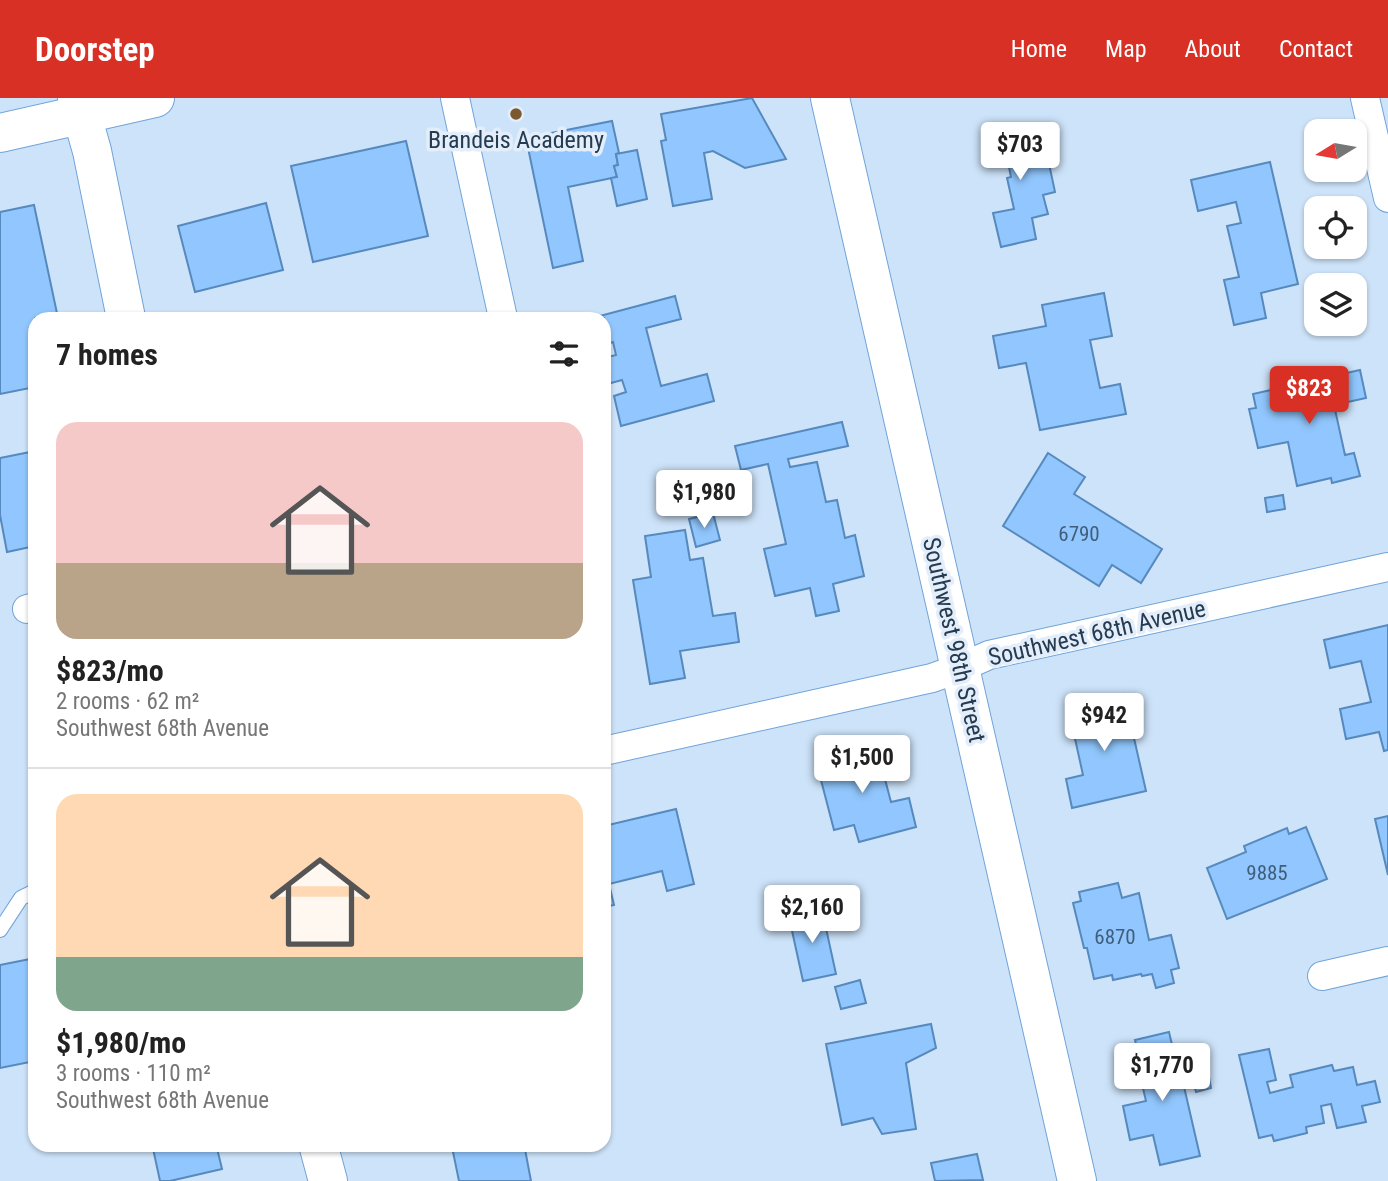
<!DOCTYPE html>
<meta charset="utf-8">
<style>
:root{--surface:#fff;--page:#f6f6f6;--text:#222;--muted:#767676;--line:#e0e0e0;--accent:#d93025}
body{margin:0;font-family:"Roboto Condensed",sans-serif;background:var(--page);color:var(--text);height:100vh;display:flex;flex-direction:column;font-size:26px;white-space:nowrap}
*{box-sizing:border-box;margin:0}
p{font-size:23px;color:var(--muted)}
.icon{flex:none;width:38px;height:38px;fill:none;stroke:currentColor;stroke-width:2;stroke-linecap:round;stroke-linejoin:round}
.map{position:relative;flex:1;overflow:hidden}
.panel{position:absolute;left:28px;top:214px;width:583px;height:840px;display:flex;flex-direction:column;background:var(--surface);border-radius:21px;box-shadow:0 2px 5px #0004}
.panel>*{flex:none}
.needle{width:46px;rotate:259deg}
.controls{position:absolute;left:1304px;top:21px;display:grid;gap:14px}
.controls a{display:grid;place-items:center;width:63px;height:63px;border-radius:14px;background:var(--surface);box-shadow:0 2px 5px #0004;font-size:35px}
.price{position:absolute;translate:-50% -60px;padding:0 16px;border-radius:7px;background:#fff;color:#222;font-size:23px;line-height:46px;filter:drop-shadow(0 2px 4px #0008)}
.price::after{content:'';position:absolute;left:50%;top:42px;width:21px;height:16px;margin-left:-10px;background:inherit;clip-path:polygon(0 0,100% 0,50% 100%)}
.price.selected{background:var(--accent);color:#fff}
ul{padding:0;list-style:none}
li{display:grid;align-content:center;gap:14px;height:371px;padding:0 28px}
li+li{border-top:2px solid var(--line)}
li span{display:grid;place-items:center;height:217px;border-radius:21px;color:#555}
li>.icon{margin-inline-start:auto}
span .icon{width:126px;height:126px;fill:#fffc;stroke-width:1}
li b{font-size:30px}
h2{display:flex;justify-content:space-between;align-items:center;height:84px;padding:0 28px;font-size:30px}
header{display:flex;align-items:center;gap:42px;box-sizing:border-box;height:98px;padding:0 35px;background:var(--accent);color:#fff}
header strong{font-size:33px}
nav{display:flex;gap:38px;margin-inline-start:auto;font-size:24px}
.map>svg:first-child{display:block}
.building{fill:#91c7fe;stroke:#5689bd;stroke-width:2}
.lines{fill:none;stroke-linecap:round;stroke-linejoin:round}
.lane-casing{stroke:#70a4d9;stroke-width:16}
.street-casing{stroke:#70a4d9;stroke-width:30}
.secondary-casing{stroke:#70a4d9;stroke-width:40}
.lane{stroke:#fff;stroke-width:14}
.street{stroke:#fff;stroke-width:28}
.secondary{stroke:#fff;stroke-width:38}
.poi-dot{fill:#7b5930;stroke:#e4eefa;stroke-width:2.5}
.labels{text-anchor:middle;stroke-width:7;stroke-linejoin:round;paint-order:stroke}
.number-label{font-size:21px;fill:#405e7c}
.poi-label{font-size:24px;fill:#253b51;stroke:#e4eefa}
.street-label{font-size:24px;fill:#253b51;stroke:#e4eefa}
</style>
<header>
<strong>Doorstep</strong>
<nav><a>Home</a><a>Map</a><a>About</a><a>Contact</a></nav>
</header>
<div class="map">
<svg width="1388" height="1083" viewBox="0 0 1388 1083">
<rect width="100%" height="100%" fill="#cde3f9"/>
<!-- building -->
<g class="building">
<polygon points="752,0 786,61 745,70 713,53 704,55 712,101 673,108 661,43 666,42 661,16"/>
<polygon points="612,23 619,55 616,56 618,67 614,68 617,79 568,89 583,163 553,170 526,40"/>
<polygon points="1028,27 1033,50 1045,47 1055,94 1043,97 1048,116 1032,120 1036,141 1001,149 993,115 1014,111 1007,80 1011,79 1008,64 990,68 983,37"/>
<polygon points="406,43 428,138 313,164 291,68"/>
<polygon points="637,52 647,101 617,108 611,80 617,79 614,68 618,67 616,56"/>
<polygon points="1270,64 1298,186 1261,195 1266,220 1234,227 1224,182 1239,179 1227,128 1241,125 1236,104 1198,113 1191,82"/>
<polygon points="266,105 283,172 195,194 178,128"/>
<polygon points="34,107 58,220 35,220 35,289 0,296 0,114"/>
<polygon points="1104,195 1112,238 1090,242 1100,290 1120,286 1126,316 1040,332 1026,265 999,270 993,238 1046,228 1042,207"/>
<polygon points="675,198 681,221 646,230 661,288 707,276 714,303 621,328 614,298 626,294 622,282 604,287 604,260 616,257 613,244 604,247 604,220 597,220 596,219"/>
<polygon points="1360,272 1366,300 1334,307 1345,357 1354,355 1360,378 1332,385 1331,380 1297,388 1288,344 1258,350 1249,311 1256,310 1253,296"/>
<polygon points="842,324 848,348 788,361 790,369 817,364 826,404 837,402 845,440 855,437 864,478 833,486 839,513 816,518 810,490 775,498 764,451 786,446 768,366 741,372 735,348"/>
<polygon points="35,353 35,448 7,454 0,417 0,360"/>
<polygon points="1048,355 1085,379 1074,396 1162,451 1141,485 1112,467 1099,488 1003,428"/>
<polygon points="1283,397 1285,411 1267,414 1265,400"/>
<polygon points="713,415 720,442 696,449 689,421"/>
<polygon points="685,432 690,462 703,460 713,518 735,515 739,544 680,553 685,580 650,586 633,482 651,479 645,438"/>
<polygon points="1388,527 1388,652 1384,653 1379,634 1346,641 1340,611 1371,604 1361,563 1330,570 1324,542"/>
<polygon points="1124,596 1146,693 1072,710 1066,681 1083,677 1068,609"/>
<polygon points="876,647 891,704 909,700 916,729 859,744 854,727 834,732 816,663"/>
<polygon points="676,711 694,786 667,793 662,773 609,786 614,807 604,809 604,728"/>
<polygon points="1388,718 1388,777 1375,721"/>
<polygon points="1306,729 1327,781 1227,821 1207,770 1246,754 1244,748 1287,730 1289,736"/>
<polygon points="1118,785 1122,800 1139,795 1149,842 1171,837 1179,870 1171,872 1174,885 1156,890 1152,876 1142,878 1141,876 1113,882 1112,877 1094,881 1087,850 1084,850 1073,805 1081,803 1079,794"/>
<polygon points="822,812 836,876 803,883 789,819"/>
<polygon points="35,860 35,963 0,970 0,867"/>
<polygon points="860,882 866,905 841,911 835,889"/>
<polygon points="931,926 936,950 906,965 916,1031 882,1036 873,1020 842,1027 826,946"/>
<polygon points="1169,934 1177,968 1179,967 1200,1058 1160,1067 1153,1037 1130,1042 1123,1008 1146,1003 1139,973 1142,972 1135,942"/>
<polygon points="1269,951 1276,982 1267,984 1270,995 1293,989 1290,977 1332,967 1334,973 1353,969 1357,987 1375,983 1380,1004 1362,1008 1366,1024 1337,1030 1331,1006 1321,1008 1324,1025 1306,1029 1307,1035 1274,1043 1272,1037 1259,1040 1239,957"/>
<polygon points="1208,974 1211,990 1196,994 1192,978"/>
<polygon points="152,1046 216,1046 222,1071 170,1083 160,1083"/>
<polygon points="467,1046 524,1046 531,1083 459,1083 452,1049"/>
<polygon points="977,1056 983,1082 935,1083 931,1065"/>
</g>
<g class="lines">
<defs>
<polyline id="lane" points="0,832 21,800 35,793"/>
<g id="street">
<polyline points="455,0 503,220"/>
<polyline points="1365,0 1388,100"/>
<polyline points="27,511 35,509"/>
<polyline points="604,653 932,580 960,570 989,557 1388,469"/>
<polyline points="1322,878 1388,863"/>
</g>
<g id="secondary">
<polyline points="77,0 92,53 126,220"/>
<polyline points="830,0 1077,1083"/>
<polyline points="0,35 155,0"/>
<polyline points="318,1046 328,1083"/>
</g>
</defs>
<!-- lane casing -->
<use href="#lane" class="lane-casing"/>
<!-- street casing -->
<use href="#street" class="street-casing"/>
<!-- secondary casing -->
<use href="#secondary" class="secondary-casing"/>
<!-- lane -->
<use href="#lane" class="lane"/>
<!-- street -->
<use href="#street" class="street"/>
<!-- secondary -->
<use href="#secondary" class="secondary"/>
</g>
<!-- markers -->
<circle class="poi-dot" cx="516" cy="16" r="7"/>
<g class="labels">
<!-- number labels -->
<g class="number-label">
<text x="1079" y="443">6790</text>
<text x="1267" y="782">9885</text>
<text x="1115" y="846">6870</text>
</g>
<!-- poi labels -->
<g class="poi-label">
<text x="516" y="50">Brandeis Academy</text>
</g>
<!-- street labels -->
<g class="street-label">
<text transform="translate(1097 535) rotate(-13)" y="8">Southwest 68th Avenue</text>
<text transform="translate(954 542) rotate(77)" y="8">Southwest 98th Street</text>
</g>
</g>
</svg>
<div class="controls">
<a><svg class="needle" viewBox="-14 -14 28 28"><path d="M0-13l5 13h-10z" fill="#e53935"/><path d="M0 13l5-13h-10z" fill="#767676"/></svg></a>
<a><svg class="icon" aria-label="locate" viewBox="0 0 24 24"><circle cx="12" cy="12" r="6"/><path d="M12 2v4M12 18v4M2 12h4M18 12h4"/></svg></a>
<a><svg class="icon" aria-label="layers" viewBox="0 0 24 24"><path d="M12 4l9 5-9 5-9-5zM3 14l9 5 9-5"/></svg></a>
</div>
<b class="price" style="left:1020px;top:84px">$703</b>
<b class="price selected" style="left:1309px;top:328px">$823</b>
<b class="price" style="left:704px;top:432px">$1,980</b>
<b class="price" style="left:1104px;top:655px">$942</b>
<b class="price" style="left:862px;top:697px">$1,500</b>
<b class="price" style="left:812px;top:847px">$2,160</b>
<b class="price" style="left:1162px;top:1005px">$1,770</b>
<section class="panel">
<h2>7 homes<svg class="icon" aria-label="filters" viewBox="0 0 24 24"><path d="M4 7h16M4 17h16"/><circle cx="9" cy="7" r="2"/><circle cx="15" cy="17" r="2"/></svg></h2>
<ul>
<li><span style="background:linear-gradient(#f6c9c9 65%,#b9a48a 0)"><svg class="icon" aria-label="home" viewBox="0 0 24 24"><path d="M3 11l9-7 9 7M6 9v11h12V9"/></svg></span><div><b>$823/mo</b><p>2 rooms · 62 m²</p><p>Southwest 68th Avenue</p></div></li>
<li><span style="background:linear-gradient(#ffd9b3 75%,#7fa58c 0)"><svg class="icon" aria-label="home" viewBox="0 0 24 24"><path d="M3 11l9-7 9 7M6 9v11h12V9"/></svg></span><div><b>$1,980/mo</b><p>3 rooms · 110 m²</p><p>Southwest 68th Avenue</p></div></li>
</ul>
</section>
</div>
